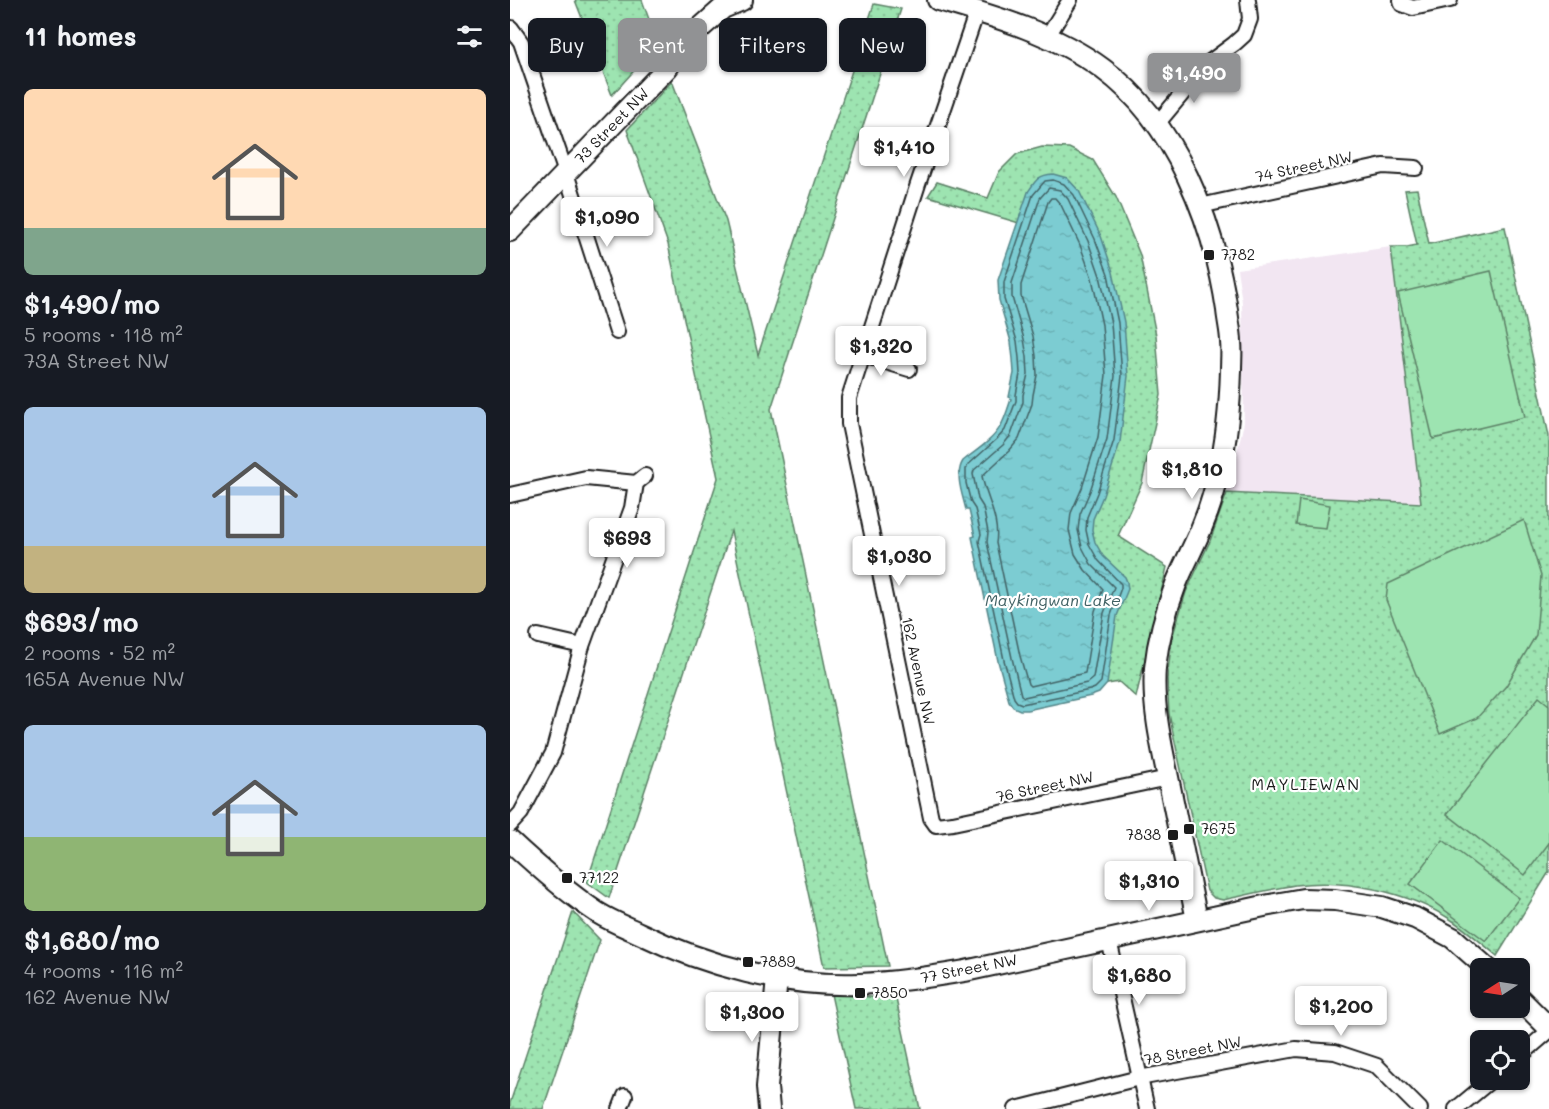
<!DOCTYPE html>
<meta charset="utf-8">
<style>
:root{--surface:#171b24;--page:#20242c;--text:#f1f3f6;--muted:#9ea1a6;--accent:#919294}
body{margin:0;font-family:Mali,sans-serif;background:var(--page);color:var(--text);height:100vh;display:flex;flex-direction:column;font-size:22px;white-space:nowrap}
*{box-sizing:border-box;margin:0}
p{font-size:20px;color:var(--muted)}
.icon{flex:none;width:33px;height:33px;fill:none;stroke:currentColor;stroke-width:2;stroke-linecap:round;stroke-linejoin:round}
.map{position:relative;flex:1;overflow:hidden}
.details{display:flex;flex-direction:column;background:var(--surface);width:510px}
.details>*{flex:none}
.banner{position:absolute;left:18px;top:18px;width:570px;height:54px;display:flex;gap:12px}
.needle{width:39px;rotate:258deg}
.tools{position:absolute;left:960px;top:958px;display:grid;gap:12px}
.tools a{display:grid;place-items:center;width:60px;height:60px;border-radius:9px;background:var(--surface);box-shadow:0 2px 4px #0004;font-size:30px}
.price{position:absolute;translate:-50% -51px;padding:0 14px;border-radius:6px;background:#fff;color:#222;font-size:20px;line-height:39px;filter:drop-shadow(0 2px 3px #0008)}
.price::after{content:'';position:absolute;left:50%;top:36px;width:18px;height:14px;margin-left:-9px;background:inherit;clip-path:polygon(0 0,100% 0,50% 100%)}
.price.active{background:var(--accent);color:#fff}
ul{padding:0;list-style:none}
li{display:grid;align-content:center;gap:12px;height:318px;padding:0 24px}
li span{display:grid;place-items:center;height:186px;border-radius:9px;color:#555}
li>.icon{margin-inline-start:auto}
span .icon{width:108px;height:108px;fill:#fffc;stroke-width:1}
li b{font-size:26px}
h2{display:flex;justify-content:space-between;align-items:center;height:72px;padding:0 24px;font-size:26px}
.tag{padding:0 21px;border-radius:9px;background:var(--surface);box-shadow:0 2px 4px #0004;font-size:21px;line-height:54px}
.tag.active{background:var(--accent);color:#fff}
main{display:flex;flex:1;min-height:0}
.map>svg:first-child{display:block}
.built{fill:#f2e6f2}
.park{fill:url(#park-dots);stroke:#5c8066;stroke-width:1.5}
.pitch{fill:#9de4b1;stroke:#5c8066;stroke-width:1.5}
.water{fill:url(#water-ripples);stroke:#558689;stroke-width:1.5}
.lines{fill:none;stroke-linecap:round;stroke-linejoin:round}
.shore{stroke:#426265;stroke-width:1.5}
.street-casing{stroke:#1c1c1c;stroke-width:18}
.secondary-casing{stroke:#1c1c1c;stroke-width:24}
.street{stroke:#fff;stroke-width:14}
.secondary{stroke:#fff;stroke-width:20}
.poi-dot{fill:#1c1c1c;stroke:#fff;stroke-width:2}
.labels{text-anchor:middle;stroke-width:4.5;stroke-linejoin:round;paint-order:stroke}
.street-label{font-size:15px;fill:#1c1c1c;stroke:#fff}
.poi-label{font-size:15px;fill:#1c1c1c;stroke:#fff;text-anchor:start}
.water-label{font-size:16px;font-style:italic;fill:#426265;stroke:#fff}
.neighbourhood-label{font-size:16px;letter-spacing:1.5px;fill:#1c1c1c;stroke:#fff}
</style>
<main>
<section class="details">
<h2>11 homes<svg class="icon" aria-label="filters" viewBox="0 0 24 24"><path d="M4 7h16M4 17h16"/><circle cx="9" cy="7" r="2"/><circle cx="15" cy="17" r="2"/></svg></h2>
<ul>
<li><span style="background:linear-gradient(#ffd9b3 75%,#7fa58c 0)"><svg class="icon" aria-label="home" viewBox="0 0 24 24"><path d="M3 11l9-7 9 7M6 9v11h12V9"/></svg></span><div><b>$1,490/mo</b><p>5 rooms · 118 m²</p><p>73A Street NW</p></div></li>
<li><span style="background:linear-gradient(#a9c7e8 75%,#c2b280 0)"><svg class="icon" aria-label="home" viewBox="0 0 24 24"><path d="M3 11l9-7 9 7M6 9v11h12V9"/></svg></span><div><b>$693/mo</b><p>2 rooms · 52 m²</p><p>165A Avenue NW</p></div></li>
<li><span style="background:linear-gradient(#a9c7e8 60%,#8fb573 0)"><svg class="icon" aria-label="home" viewBox="0 0 24 24"><path d="M3 11l9-7 9 7M6 9v11h12V9"/></svg></span><div><b>$1,680/mo</b><p>4 rooms · 116 m²</p><p>162 Avenue NW</p></div></li>
</ul>
</section>
<div class="map">
<svg width="1039" height="1109" viewBox="0 0 1039 1109">
<defs>
<pattern id="park-dots" width="8" height="8" patternUnits="userSpaceOnUse" patternTransform="scale(1.5)"><rect width="8" height="8" fill="#9de4b1"/><path d="M2 2h.1M6 6h.1" fill="none" stroke="#87c398" stroke-width="1.8" stroke-linecap="round"/></pattern>
<pattern id="water-ripples" width="26" height="14" patternUnits="userSpaceOnUse" patternTransform="scale(1.5)"><rect width="26" height="14" fill="#7bccd2"/><path d="M2 4q2-2 4 0t4 0M15 11q2-2 4 0t4 0" fill="none" stroke="#6aafb4"/></pattern>
</defs>
<rect width="100%" height="100%" fill="#fff"/>
<filter id="ink" filterUnits="userSpaceOnUse"><feTurbulence type="fractalNoise" baseFrequency=".0167" numOctaves="2"/><feDisplacementMap in="SourceGraphic" scale="12" xChannelSelector="R" yChannelSelector="G"/><feConvolveMatrix kernelMatrix="1 2 1 2 8 2 1 2 1" color-interpolation-filters="sRGB"/></filter>
<g filter="url(#ink)">
<!-- built -->
<polygon class="built" points="881,247 911,503 717,493 734,423 732,302 727,269"/>
<!-- park -->
<g class="park">
<polygon points="65,0 132,0 148,44 102,95"/>
<polygon points="364,4 391,9 261,409 378,966 314,967 221,531 99,898 77,882 208,478 158,244 117,130 162,81 216,221 248,355"/>
<polygon points="532,147 559,148 583,160 606,197 630,255 646,335 651,395 632,483 608,536 657,567 626,697 609,682 597,684 597,595 573,541 555,210 509,223 418,196 427,182 478,198 489,172 507,154"/>
<path d="M 907,189 L 919,244 L 995,227 L 1039,436 L 1039,872 L 987,956 C 972,943 957,930 940,919 C 897,892 836,878 785,885 C 761,889 737,895 713,900 L 704,898 L 697,891 L 659,714 L 657,679 L 662,638 L 676,592 L 700,541 L 717,493 L 911,503 L 881,247 L 897,247 L 907,245 L 895,190 Z"/>
<polygon points="63,912 90,940 33,1109 0,1109 0,1103"/>
<polygon points="321,994 386,999 410,1109 346,1109"/>
</g>
<!-- pitch -->
<g class="pitch">
<polygon points="981,271 1015,417 923,439 888,293"/>
<polygon points="789,500 820,505 816,528 786,525"/>
<polygon points="1014,520 1031,576 1026,635 996,686 967,718 930,734 876,600 878,584"/>
<polygon points="1029,697 1039,705 1039,843 1015,875 937,814"/>
<polygon points="933,840 1009,898 976,941 900,884"/>
</g>
<!-- water -->
<path class="water" d="M 543,174 L 557,178 L 569,191 L 591,236 L 603,272 L 614,322 L 618,376 L 610,442 L 593,496 L 583,519 L 582,530 L 585,542 L 593,556 L 615,577 L 617,582 L 618,589 L 607,616 L 597,684 L 589,693 L 581,696 L 517,710 L 510,710 L 503,707 L 499,701 L 488,661 L 462,537 L 465,536 L 459,510 L 456,510 C 453,496 444,475 453,461 C 465,451 482,441 490,427 C 495,419 498,408 501,399 L 499,397 L 504,373 L 503,359 L 501,342 L 489,300 L 488,280 L 518,192 C 526,180 528,175 543,174 Z"/>
<g class="lines">
<!-- shore -->
<g class="shore">
<polygon points="543,180 554,184 564,195 585,239 598,274 608,323 612,376 604,440 587,493 577,517 576,530 579,544 588,560 611,584 611,588 601,615 591,682 585,688 580,690 512,704 507,702 504,698 494,660 469,541 471,534 465,509 461,503 456,483 456,469 458,465 487,439 495,430 506,401 506,395 510,374 509,358 507,341 494,299 494,282 523,195 535,181"/>
<polygon points="539,188 550,190 558,199 578,241 590,276 601,323 605,376 597,439 580,491 570,514 568,530 572,547 581,564 604,587 594,613 583,678 577,683 514,697 511,695 502,658 477,542 478,532 473,507 468,499 463,474 464,470 493,445 501,435 513,402 513,395 518,374 517,357 514,339 502,297 502,283 530,198"/>
<path d="M 541,198 L 545,198 L 551,205 L 570,245 L 582,278 L 592,325 L 596,375 L 588,437 L 572,488 L 561,513 L 559,530 L 565,554 L 575,570 L 593,589 L 585,611 L 575,673 L 520,686 L 518,684 L 510,656 L 486,543 C 490,519 476,498 472,476 L 499,451 L 509,439 L 522,404 L 523,395 L 527,375 L 526,356 L 523,336 L 511,296 L 511,285 L 538,202 Z"/>
</g>
<defs>
<g id="street">
<polyline points="891,0 892,4 903,8 940,0"/>
<polyline points="467,11 408,184 339,398 339,424 421,818 426,825 443,823 658,778"/>
<polyline points="1,28 11,42 56,173 107,332"/>
<polyline points="537,37 560,0"/>
<polyline points="647,124 697,64 724,44 734,35 740,19 738,0"/>
<polyline points="690,206 873,166 906,168"/>
<polyline points="353,355 399,369"/>
<polyline points="0,495 76,478 126,483 135,476"/>
<polyline points="28,636 72,646"/>
<polyline points="0,825 11,813 43,753 72,646 122,508 126,483"/>
<polyline points="599,940 637,1109"/>
<polyline points="1010,1056 1039,1031"/>
<polyline points="110,1109 115,1096"/>
<polyline points="506,1109 629,1078 786,1049 825,1052 867,1066 910,1109"/>
<polyline points="946,1109 981,1080"/>
</g>
<g id="secondary">
<path d="M 428,0 C 484,16 546,34 593,69 C 666,122 704,223 717,310 C 718,321 721,332 721,342 C 722,351 721,361 721,370 C 720,404 717,439 709,472 C 705,490 700,507 693,524 C 685,545 674,564 666,584 C 656,610 648,640 645,668 C 642,708 652,748 660,787 C 669,831 678,876 687,920"/>
<polyline points="0,231 157,68 178,39 213,8 232,0"/>
<path d="M 0,841 C 28,867 56,892 88,913 C 101,921 116,927 129,933 C 197,966 275,987 350,984 C 385,982 420,977 455,971 L 754,906 L 793,899 L 825,900 L 872,907 L 905,918 L 943,938 L 978,969"/>
<polyline points="1010,999 1039,1028"/>
<polyline points="259,1109 257,1087 267,978"/>
</g>
</defs>
<!-- street casing -->
<use href="#street" class="street-casing"/>
<!-- secondary casing -->
<use href="#secondary" class="secondary-casing"/>
<!-- street -->
<use href="#street" class="street"/>
<!-- secondary -->
<use href="#secondary" class="secondary"/>
</g>
</g>
<!-- markers -->
<g class="poi-dot">
<rect x="693" y="249" width="12" height="12" rx="3"/>
<rect x="673" y="823" width="12" height="12" rx="3"/>
<rect x="657" y="829" width="12" height="12" rx="3"/>
<rect x="51" y="872" width="12" height="12" rx="3"/>
<rect x="232" y="956" width="12" height="12" rx="3"/>
<rect x="344" y="987" width="12" height="12" rx="3"/>
</g>
<g class="labels">
<!-- street labels -->
<g class="street-label">
<text transform="translate(102 126) rotate(-46)" y="5">73 Street NW</text>
<text transform="translate(794 167) rotate(-12)" y="5">74 Street NW</text>
<text transform="translate(408 671) rotate(78)" y="5">162 Avenue NW</text>
<text transform="translate(535 787) rotate(-12)" y="5">76 Street NW</text>
<text transform="translate(459 969) rotate(-11)" y="5">77 Street NW</text>
<text transform="translate(683 1051) rotate(-11)" y="5">78 Street NW</text>
</g>
<!-- poi labels -->
<g class="poi-label">
<text x="711" y="260">7782</text>
<text x="691" y="834">7675</text>
<text x="651" y="840" text-anchor="end">7838</text>
<text x="69" y="883">77122</text>
<text x="250" y="967">7889</text>
<text x="362" y="998">7850</text>
</g>
<!-- water labels -->
<g class="water-label">
<text x="543" y="606">Maykingwan Lake</text>
</g>
<!-- neighbourhood labels -->
<g class="neighbourhood-label">
<text x="796" y="790">MAYLIEWAN</text>
</g>
</g>
</svg>
<div class="tools">
<a><svg class="needle" viewBox="-14 -14 28 28"><path d="M0-13l5 13h-10z" fill="#e53935"/><path d="M0 13l5-13h-10z" fill="#9ea1a6"/></svg></a>
<a><svg class="icon" aria-label="locate" viewBox="0 0 24 24"><circle cx="12" cy="12" r="6"/><path d="M12 2v4M12 18v4M2 12h4M18 12h4"/></svg></a>
</div>
<b class="price active" style="left:684px;top:104px">$1,490</b>
<b class="price" style="left:394px;top:178px">$1,410</b>
<b class="price" style="left:97px;top:248px">$1,090</b>
<b class="price" style="left:371px;top:377px">$1,320</b>
<b class="price" style="left:682px;top:500px">$1,810</b>
<b class="price" style="left:117px;top:569px">$693</b>
<b class="price" style="left:389px;top:587px">$1,030</b>
<b class="price" style="left:639px;top:912px">$1,310</b>
<b class="price" style="left:629px;top:1006px">$1,680</b>
<b class="price" style="left:831px;top:1037px">$1,200</b>
<b class="price" style="left:242px;top:1043px">$1,300</b>
<div class="banner">
<a class="tag">Buy</a>
<a class="tag active">Rent</a>
<a class="tag">Filters</a>
<a class="tag">New</a>
</div>
</div>
</main>
